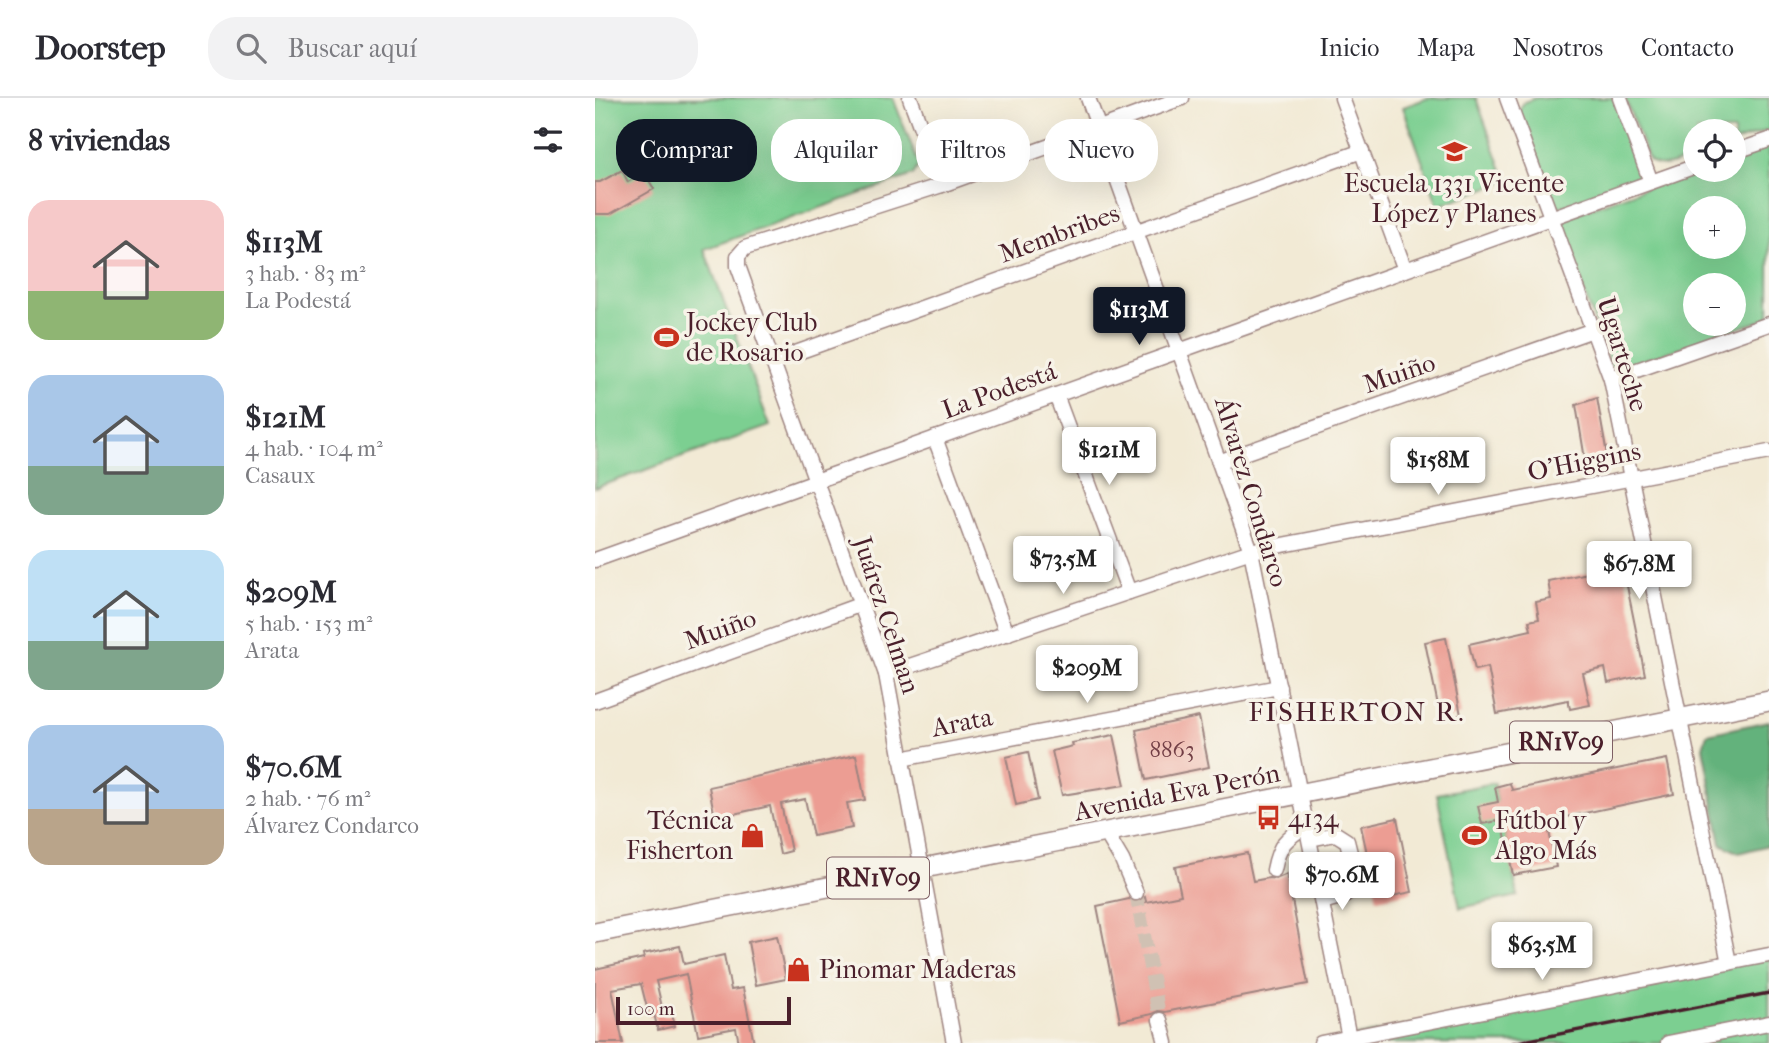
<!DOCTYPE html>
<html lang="es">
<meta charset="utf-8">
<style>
:root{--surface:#fff;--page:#f2f2f3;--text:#2b2b33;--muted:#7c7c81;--line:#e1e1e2;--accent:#111827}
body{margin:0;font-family:"IM FELL French Canon",serif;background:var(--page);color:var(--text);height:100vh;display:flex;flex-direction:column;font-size:26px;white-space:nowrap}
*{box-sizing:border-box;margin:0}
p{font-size:23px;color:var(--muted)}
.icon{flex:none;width:38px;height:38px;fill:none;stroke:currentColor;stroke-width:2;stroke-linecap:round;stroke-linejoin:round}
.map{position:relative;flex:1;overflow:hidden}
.details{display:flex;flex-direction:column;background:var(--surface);width:595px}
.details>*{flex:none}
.top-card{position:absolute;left:21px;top:21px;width:665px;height:63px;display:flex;gap:14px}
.controls{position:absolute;left:1088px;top:21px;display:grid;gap:14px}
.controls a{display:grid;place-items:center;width:63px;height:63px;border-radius:50%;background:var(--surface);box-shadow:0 7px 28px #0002;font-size:35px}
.scale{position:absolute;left:21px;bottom:18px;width:175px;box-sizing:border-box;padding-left:7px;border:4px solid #4a1f2b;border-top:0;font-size:19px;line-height:24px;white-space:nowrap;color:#4a1f2b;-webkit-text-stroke:5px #f7f3e8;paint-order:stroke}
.price{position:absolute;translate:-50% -60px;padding:0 16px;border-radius:7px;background:#fff;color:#222;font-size:23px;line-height:46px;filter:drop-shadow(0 2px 4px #0008)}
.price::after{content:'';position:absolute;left:50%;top:42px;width:21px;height:16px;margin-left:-10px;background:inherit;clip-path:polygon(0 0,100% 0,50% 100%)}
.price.active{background:var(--accent);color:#fff}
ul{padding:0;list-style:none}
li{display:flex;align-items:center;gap:21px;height:175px;padding:0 28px}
li span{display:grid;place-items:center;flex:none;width:196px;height:140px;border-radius:21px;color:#555}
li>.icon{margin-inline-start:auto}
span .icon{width:84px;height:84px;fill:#fffc;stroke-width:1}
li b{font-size:30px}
h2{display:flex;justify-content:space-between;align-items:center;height:84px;padding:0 28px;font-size:30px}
.chip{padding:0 24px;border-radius:28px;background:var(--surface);box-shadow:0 7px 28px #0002;font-size:24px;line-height:63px}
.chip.active{background:var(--accent);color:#fff}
header{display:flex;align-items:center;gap:42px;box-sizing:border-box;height:98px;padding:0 35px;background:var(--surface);border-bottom:2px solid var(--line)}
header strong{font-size:33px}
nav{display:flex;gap:38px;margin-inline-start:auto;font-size:24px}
.search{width:490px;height:63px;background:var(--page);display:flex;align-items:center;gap:18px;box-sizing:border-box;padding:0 24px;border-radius:28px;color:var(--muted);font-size:26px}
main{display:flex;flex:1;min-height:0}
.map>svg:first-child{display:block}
.green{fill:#7bcf91;stroke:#62775e;stroke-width:2;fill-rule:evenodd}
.forest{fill:#64b27b;stroke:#576853;stroke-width:2}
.building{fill:#ec9d93}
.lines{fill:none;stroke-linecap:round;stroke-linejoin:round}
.minor-tunnel{stroke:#d0c1b3;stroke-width:14;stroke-dasharray:14 7;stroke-linecap:butt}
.minor-casing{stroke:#9e8480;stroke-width:17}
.major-casing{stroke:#9e8480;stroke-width:22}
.minor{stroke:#fff;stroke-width:14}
.major{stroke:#fff;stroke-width:19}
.rail{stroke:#4a1f2b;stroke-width:3.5}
.labels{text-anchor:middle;stroke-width:7;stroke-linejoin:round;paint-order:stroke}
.number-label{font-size:23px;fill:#723e45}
.shield{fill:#f7f3e8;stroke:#7e5f64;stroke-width:2}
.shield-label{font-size:24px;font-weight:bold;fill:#4a1f2b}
.poi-label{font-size:26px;fill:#4a1f2b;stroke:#f7f3e8;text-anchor:start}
.street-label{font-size:26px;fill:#4a1f2b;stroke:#f7f3e8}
.neighbourhood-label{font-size:28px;letter-spacing:2px;fill:#4a1f2b;stroke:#f7f3e8}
</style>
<header>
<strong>Doorstep</strong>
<div class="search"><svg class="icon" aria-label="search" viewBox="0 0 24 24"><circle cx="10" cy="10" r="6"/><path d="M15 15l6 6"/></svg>Buscar aquí</div>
<nav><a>Inicio</a><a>Mapa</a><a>Nosotros</a><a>Contacto</a></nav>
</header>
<main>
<section class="details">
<h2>8 viviendas<svg class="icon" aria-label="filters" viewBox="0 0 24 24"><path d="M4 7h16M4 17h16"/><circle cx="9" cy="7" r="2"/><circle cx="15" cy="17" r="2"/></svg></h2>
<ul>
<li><span style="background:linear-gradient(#f6c9c9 65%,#8fb573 0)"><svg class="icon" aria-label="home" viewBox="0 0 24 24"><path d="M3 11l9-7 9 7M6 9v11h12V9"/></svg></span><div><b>$113M</b><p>3 hab. · 83 m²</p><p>La Podestá</p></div></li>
<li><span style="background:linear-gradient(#a9c7e8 65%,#7fa58c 0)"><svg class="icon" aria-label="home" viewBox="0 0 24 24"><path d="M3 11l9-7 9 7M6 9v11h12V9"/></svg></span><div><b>$121M</b><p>4 hab. · 104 m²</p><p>Casaux</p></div></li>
<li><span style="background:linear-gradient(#bfe0f5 65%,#7fa58c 0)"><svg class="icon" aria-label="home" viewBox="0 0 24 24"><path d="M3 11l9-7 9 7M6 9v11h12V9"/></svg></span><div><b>$209M</b><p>5 hab. · 153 m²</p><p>Arata</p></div></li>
<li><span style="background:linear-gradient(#a9c7e8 60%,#b9a48a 0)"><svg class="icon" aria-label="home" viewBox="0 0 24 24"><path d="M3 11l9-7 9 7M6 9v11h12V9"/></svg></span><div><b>$70.6M</b><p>2 hab. · 76 m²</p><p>Álvarez Condarco</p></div></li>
</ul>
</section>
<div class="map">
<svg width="1174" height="945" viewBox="0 0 1174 945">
<rect width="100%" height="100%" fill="#f7f3e8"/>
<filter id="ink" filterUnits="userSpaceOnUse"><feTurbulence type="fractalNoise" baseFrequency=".0143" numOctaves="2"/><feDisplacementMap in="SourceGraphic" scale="14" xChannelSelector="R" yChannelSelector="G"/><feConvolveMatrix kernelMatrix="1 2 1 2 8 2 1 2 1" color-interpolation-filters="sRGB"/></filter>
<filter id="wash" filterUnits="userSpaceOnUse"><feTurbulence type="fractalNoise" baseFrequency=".00686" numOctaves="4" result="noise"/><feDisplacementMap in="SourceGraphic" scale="28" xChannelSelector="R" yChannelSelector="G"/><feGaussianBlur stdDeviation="1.57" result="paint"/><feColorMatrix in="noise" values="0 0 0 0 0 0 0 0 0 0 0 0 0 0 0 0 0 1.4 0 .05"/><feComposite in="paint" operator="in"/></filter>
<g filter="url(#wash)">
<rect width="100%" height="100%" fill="#f2ead5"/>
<!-- green -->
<g class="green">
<polygon points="0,0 298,0 324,67 318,77 109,151 175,328 0,390"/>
<polygon points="833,0 881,0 911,83 843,108 808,9"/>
<polygon points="941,0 1021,0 1044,66 1044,77 1036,82 969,108 962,109 956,105 923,15 929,4"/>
<path d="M 1030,0 L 1174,0 L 1174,32 L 1139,44 L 1139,33 L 1101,33 L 1101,58 C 1085,63 1068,74 1054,63 Z"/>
<path d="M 1174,46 L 1174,220 L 1028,269 L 1016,268 L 964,126 L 965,121 L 1101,72 L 1139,72 L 1139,58 ZM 1101,110 L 1139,110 L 1139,149 L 1101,149 ZM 1101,187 L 1139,187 L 1139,226 L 1101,226 Z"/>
<polygon points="899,685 923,798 865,810 842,696"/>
<polygon points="1174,857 1174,945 726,945"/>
</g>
<!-- forest -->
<polygon class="forest" points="1174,623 1174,747 1144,755 1126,746 1108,649 1112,636"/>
<g id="blocks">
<!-- building -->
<g class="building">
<polygon points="27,72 33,84 49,74 59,91 15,116 0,116 0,84 5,84"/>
<polygon points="1002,300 1012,357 990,361 981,307"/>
<polygon points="1028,468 1050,577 1013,585 1010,570 988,575 995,607 975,611 973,602 902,616 893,569 880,572 874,546 936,532 934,523 944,521 941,504 956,501 953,483"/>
<polygon points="851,540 866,617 846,622 830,544"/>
<polygon points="604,619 614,669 551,682 541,632"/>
<polygon points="519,637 530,687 467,697 457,653 478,648 477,645"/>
<polygon points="433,654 443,702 421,707 411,659"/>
<polygon points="261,657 270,702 252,705 257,730 218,738 210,701 186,706 196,753 185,756 175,708 120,720 114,689"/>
<polygon points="1072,661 1079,696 952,723 961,769 918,777 907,722 887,726 883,708 903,704 900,689 915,685 917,692"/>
<polygon points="802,720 817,794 782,801 766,728"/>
<polygon points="652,755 658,783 674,780 681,781 692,776 713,886 570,914 563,913 557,916 525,923 502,808 534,801 544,804 550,799 551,804 586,797 580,769"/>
<polygon points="182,838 191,881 161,887 153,844"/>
<polygon points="85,848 89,866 129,857 136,892 148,890 159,945 144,945 141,930 103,937 91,876 61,883 69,918 77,916 80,928 63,932 59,916 54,918 46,886 17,891 28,945 0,945 0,871 49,860 48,856"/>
</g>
</g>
</g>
<g filter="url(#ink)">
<use href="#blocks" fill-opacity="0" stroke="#9e8480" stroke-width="2"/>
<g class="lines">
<!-- minor-tunnel -->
<polyline class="minor-tunnel" points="541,795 565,922"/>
<defs>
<g id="minor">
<polyline points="315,0 347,87"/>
<polyline points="493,0 656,453 754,940"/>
<polyline points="747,0 810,172"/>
<polyline points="912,0 1016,281 1134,865"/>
<polyline points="1025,0 1056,84"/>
<polyline points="1139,54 1174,42"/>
<polyline points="178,263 767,53"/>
<polyline points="1016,281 1174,226"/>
<polyline points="461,297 534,494"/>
<polyline points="340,340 412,536"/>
<polyline points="626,363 998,232"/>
<polyline points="0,462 1101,68"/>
<polyline points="291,576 656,453 1174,354"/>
<polyline points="0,603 267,506"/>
<polyline points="306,661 684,589"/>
<polyline points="511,735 527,762 541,795"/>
<polyline points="715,741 741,736 752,743 761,779 749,798 727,804"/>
<path d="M 679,772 C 684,746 690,741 712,727"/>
<polyline points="565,922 571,945"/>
<polyline points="359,945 291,576 143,168 143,158 150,150 347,87 587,0"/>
<polyline points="726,945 1174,857"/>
<polyline points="1073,945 1174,925"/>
</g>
<polyline id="major" points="0,835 1174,603"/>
</defs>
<!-- minor casing -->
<use href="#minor" class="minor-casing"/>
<!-- major casing -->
<use href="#major" class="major-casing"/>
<!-- minor -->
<use href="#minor" class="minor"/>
<!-- major -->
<use href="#major" class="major"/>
<!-- rail -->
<polyline class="rail" points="918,945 1174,895"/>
</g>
</g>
<!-- icons -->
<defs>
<symbol id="school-bare" viewBox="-9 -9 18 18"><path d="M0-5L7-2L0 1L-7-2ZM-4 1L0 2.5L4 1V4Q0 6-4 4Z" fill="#c8321e" stroke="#f7f3e8" stroke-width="2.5" paint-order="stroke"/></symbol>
<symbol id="stadium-bare" viewBox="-9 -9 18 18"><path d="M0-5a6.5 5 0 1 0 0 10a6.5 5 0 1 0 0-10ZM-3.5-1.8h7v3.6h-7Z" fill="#c8321e" stroke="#f7f3e8" stroke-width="2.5" paint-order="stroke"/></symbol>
<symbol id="bus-bare" viewBox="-9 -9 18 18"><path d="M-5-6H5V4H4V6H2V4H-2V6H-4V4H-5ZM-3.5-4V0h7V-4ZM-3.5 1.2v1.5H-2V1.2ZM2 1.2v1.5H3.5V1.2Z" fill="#c8321e" stroke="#f7f3e8" stroke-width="2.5" paint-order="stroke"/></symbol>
<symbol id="shop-bare" viewBox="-9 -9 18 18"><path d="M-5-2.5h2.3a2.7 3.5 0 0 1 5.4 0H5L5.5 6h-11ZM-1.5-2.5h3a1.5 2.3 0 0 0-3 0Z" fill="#c8321e" stroke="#f7f3e8" stroke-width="2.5" paint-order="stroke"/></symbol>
</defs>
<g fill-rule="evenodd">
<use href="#school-bare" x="842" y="36" width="35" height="35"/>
<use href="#stadium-bare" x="54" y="222" width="35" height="35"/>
<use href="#bus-bare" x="656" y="702" width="35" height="35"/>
<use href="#shop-bare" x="140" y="720" width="35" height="35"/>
<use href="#stadium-bare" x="862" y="720" width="35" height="35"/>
<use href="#shop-bare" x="186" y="854" width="35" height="35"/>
</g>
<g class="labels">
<!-- number labels -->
<g class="number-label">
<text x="577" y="659">8863</text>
</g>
<!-- shield labels -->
<g class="shield">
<rect x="915" y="623.5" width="102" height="41" rx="5"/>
<rect x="232" y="759.5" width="102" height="41" rx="5"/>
</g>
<g class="shield-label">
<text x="966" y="652">RN1V09</text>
<text x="283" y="788">RN1V09</text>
</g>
<!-- poi labels -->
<g class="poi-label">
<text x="859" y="94" text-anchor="middle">Escuela 1331 Vicente<tspan x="859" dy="30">López y Planes</tspan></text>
<text x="91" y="233">Jockey Club<tspan x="91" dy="30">de Rosario</tspan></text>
<text x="693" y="729">4134</text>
<text x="138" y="731" text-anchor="end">Técnica<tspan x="138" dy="30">Fisherton</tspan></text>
<text x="900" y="731">Fútbol y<tspan x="900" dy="30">Algo Más</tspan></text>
<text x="224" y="880">Pinomar Maderas</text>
</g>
<!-- street labels -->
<g class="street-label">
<text transform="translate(464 135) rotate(-20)" y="9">Membribes</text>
<text transform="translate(1028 256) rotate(73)" y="9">Ugarteche</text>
<text transform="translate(804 275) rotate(-19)" y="9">Muiño</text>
<text transform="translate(404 292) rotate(-20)" y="9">La Podestá</text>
<text transform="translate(989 363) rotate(-11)" y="9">O'Higgins</text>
<text transform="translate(657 394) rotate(73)" y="9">Álvarez Condarco</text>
<text transform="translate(292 517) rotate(72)" y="9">Juárez Celman</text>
<text transform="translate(125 531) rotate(-20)" y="9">Muiño</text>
<text transform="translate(367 624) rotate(-11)" y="9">Arata</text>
<text transform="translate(582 694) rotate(-11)" y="9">Avenida Eva Perón</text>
</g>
<!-- neighbourhood labels -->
<g class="neighbourhood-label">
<text x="762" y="623">FISHERTON R.</text>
</g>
</g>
</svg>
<div class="controls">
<a><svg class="icon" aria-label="locate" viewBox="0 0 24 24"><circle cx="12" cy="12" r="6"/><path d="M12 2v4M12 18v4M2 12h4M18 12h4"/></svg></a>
<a>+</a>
<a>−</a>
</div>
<div class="scale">100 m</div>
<b class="price active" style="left:544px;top:249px">$113M</b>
<b class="price" style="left:514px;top:389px">$121M</b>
<b class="price" style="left:843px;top:399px">$158M</b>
<b class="price" style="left:468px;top:498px">$73.5M</b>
<b class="price" style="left:1044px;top:503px">$67.8M</b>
<b class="price" style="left:492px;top:607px">$209M</b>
<b class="price" style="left:747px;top:814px">$70.6M</b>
<b class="price" style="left:947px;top:884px">$63.5M</b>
<div class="top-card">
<a class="chip active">Comprar</a>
<a class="chip">Alquilar</a>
<a class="chip">Filtros</a>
<a class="chip">Nuevo</a>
</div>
</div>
</main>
